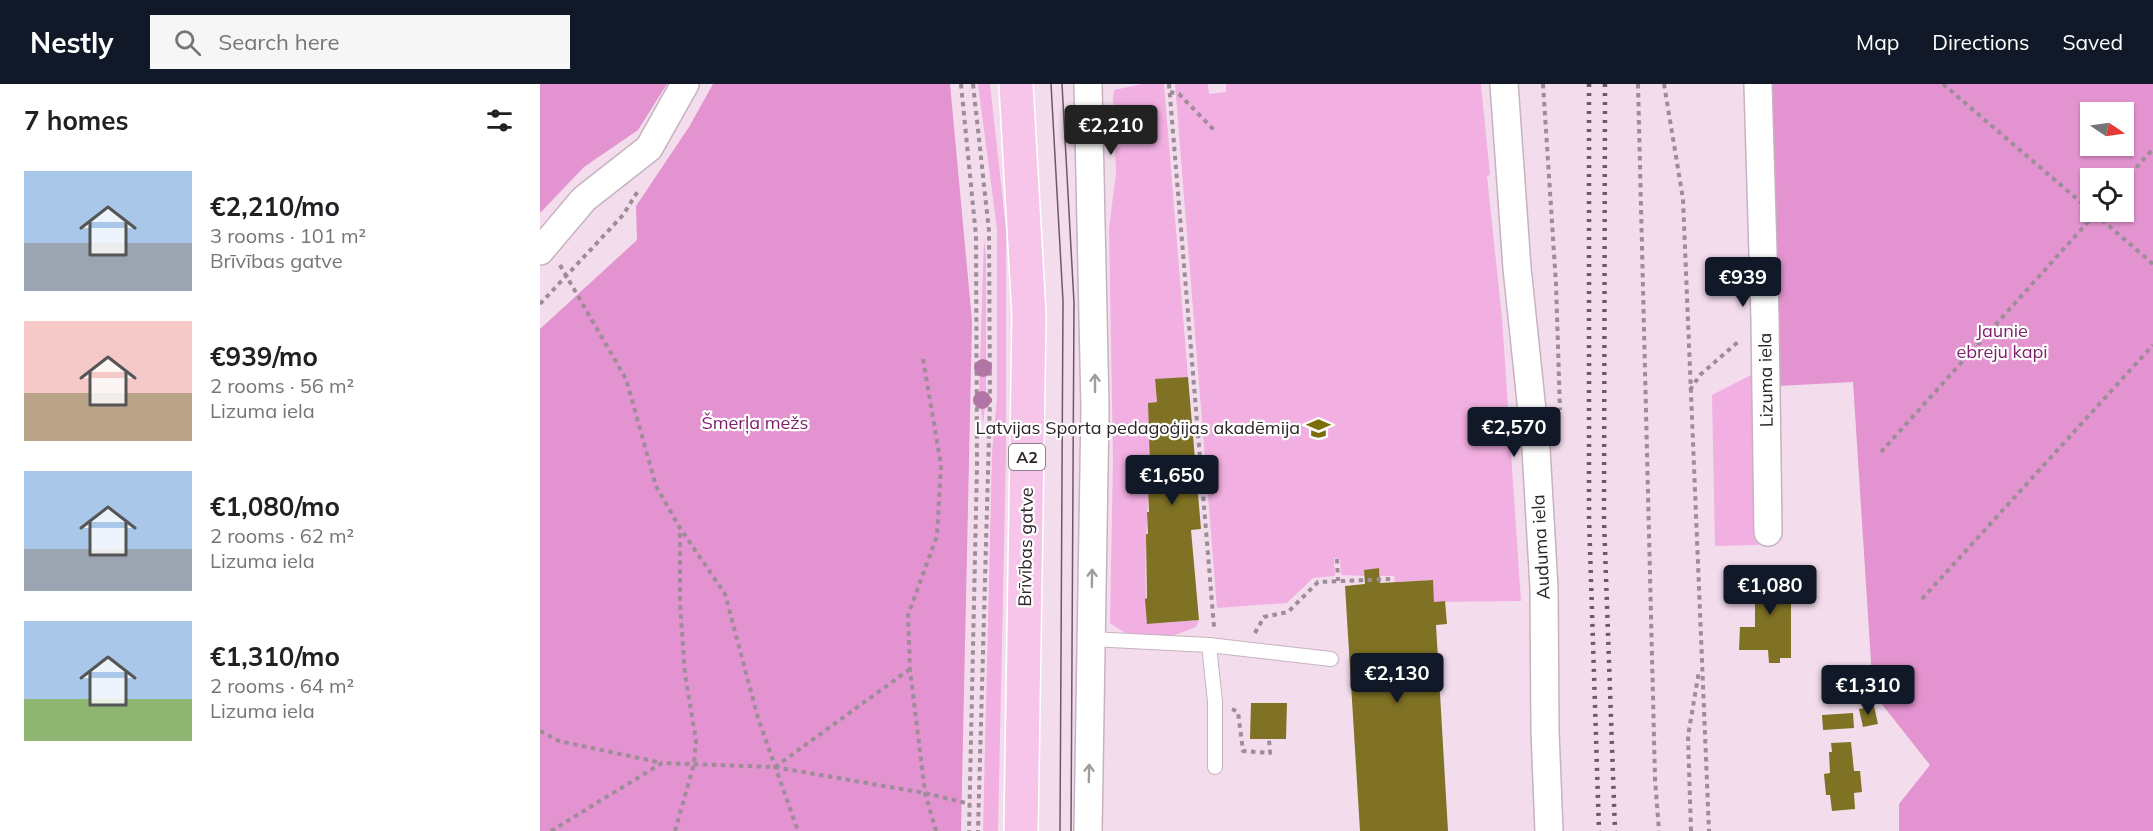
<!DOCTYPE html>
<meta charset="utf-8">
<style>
:root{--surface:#fff;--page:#f6f6f6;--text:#202124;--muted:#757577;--accent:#111827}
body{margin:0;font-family:Mulish,sans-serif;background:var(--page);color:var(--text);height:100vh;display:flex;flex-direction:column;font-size:22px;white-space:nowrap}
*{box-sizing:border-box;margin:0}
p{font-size:20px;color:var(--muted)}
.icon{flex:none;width:33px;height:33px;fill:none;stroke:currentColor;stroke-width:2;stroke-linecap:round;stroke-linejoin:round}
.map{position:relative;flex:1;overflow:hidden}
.side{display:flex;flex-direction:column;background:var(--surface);width:540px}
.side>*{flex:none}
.needle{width:39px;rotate:103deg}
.fabs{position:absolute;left:1540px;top:18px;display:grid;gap:12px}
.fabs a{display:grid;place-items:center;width:54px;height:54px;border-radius:0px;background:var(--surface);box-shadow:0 2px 4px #0004;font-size:30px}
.price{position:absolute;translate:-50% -51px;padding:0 14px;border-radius:6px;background:var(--accent);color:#fff;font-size:20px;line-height:39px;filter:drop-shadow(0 2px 3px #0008)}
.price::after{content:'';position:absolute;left:50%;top:36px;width:18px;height:14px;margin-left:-9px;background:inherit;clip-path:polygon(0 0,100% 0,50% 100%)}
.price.selected{background:#222;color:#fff}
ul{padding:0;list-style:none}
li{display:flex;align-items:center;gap:18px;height:150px;padding:0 24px}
li span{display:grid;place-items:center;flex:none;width:168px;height:120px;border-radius:0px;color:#555}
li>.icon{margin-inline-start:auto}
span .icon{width:72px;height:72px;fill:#fffc;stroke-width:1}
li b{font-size:26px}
h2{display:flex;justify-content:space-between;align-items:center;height:72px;padding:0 24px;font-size:26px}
header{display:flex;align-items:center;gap:36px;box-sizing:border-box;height:84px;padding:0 30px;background:var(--accent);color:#fff}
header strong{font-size:28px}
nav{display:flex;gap:33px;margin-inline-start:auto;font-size:21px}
.search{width:420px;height:54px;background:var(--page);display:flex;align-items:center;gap:15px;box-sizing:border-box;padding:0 21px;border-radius:0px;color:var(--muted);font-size:22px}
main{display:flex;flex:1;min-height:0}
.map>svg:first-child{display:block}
.green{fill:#f2afe1}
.forest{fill:#e393cf;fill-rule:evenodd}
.building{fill:#807224}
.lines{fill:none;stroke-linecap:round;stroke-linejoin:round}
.lane-casing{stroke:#c7b2c1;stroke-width:16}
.street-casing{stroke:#c7b2c1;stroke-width:30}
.highway-casing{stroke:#fff;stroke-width:36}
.path{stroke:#9c8d98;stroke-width:4;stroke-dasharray:4.5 4.5;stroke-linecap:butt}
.lane{stroke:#fff;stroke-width:14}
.street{stroke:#fff;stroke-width:27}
.highway{stroke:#f7c5e9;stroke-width:33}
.tram{stroke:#685b64;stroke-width:1.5}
.rail{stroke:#685b64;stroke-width:4.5;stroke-dasharray:3 6;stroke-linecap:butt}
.tree{fill:#b275a6}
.oneway{stroke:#a09d9f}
.labels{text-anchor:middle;stroke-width:4.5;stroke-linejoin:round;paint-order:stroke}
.shield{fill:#fff;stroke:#6c666a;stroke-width:1.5}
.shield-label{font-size:16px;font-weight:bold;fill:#2d252a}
.park-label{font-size:18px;fill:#7d206c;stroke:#fff}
.street-label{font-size:18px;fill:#2d252a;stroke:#fff}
.poi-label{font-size:18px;fill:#2d252a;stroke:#fff;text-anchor:end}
</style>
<header>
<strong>Nestly</strong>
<div class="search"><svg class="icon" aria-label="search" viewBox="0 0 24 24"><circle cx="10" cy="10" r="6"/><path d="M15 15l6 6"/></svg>Search here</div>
<nav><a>Map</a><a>Directions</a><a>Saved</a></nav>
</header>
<main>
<section class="side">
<h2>7 homes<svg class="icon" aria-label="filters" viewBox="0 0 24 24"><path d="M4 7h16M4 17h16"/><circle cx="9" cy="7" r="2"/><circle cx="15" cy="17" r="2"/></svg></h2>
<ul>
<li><span style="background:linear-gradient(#a9c7e8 60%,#9aa5b1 0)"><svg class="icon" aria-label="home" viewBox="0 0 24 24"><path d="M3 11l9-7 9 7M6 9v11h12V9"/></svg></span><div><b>€2,210/mo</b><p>3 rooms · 101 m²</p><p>Brīvības gatve</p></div></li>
<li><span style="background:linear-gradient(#f6c9c9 60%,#b9a48a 0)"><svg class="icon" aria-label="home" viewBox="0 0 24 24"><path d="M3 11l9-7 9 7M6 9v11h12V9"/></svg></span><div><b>€939/mo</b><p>2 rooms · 56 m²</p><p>Lizuma iela</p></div></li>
<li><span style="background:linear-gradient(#a9c7e8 65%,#9aa5b1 0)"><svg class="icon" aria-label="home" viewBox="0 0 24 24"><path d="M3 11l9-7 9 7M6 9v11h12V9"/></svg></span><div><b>€1,080/mo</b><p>2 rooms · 62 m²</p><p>Lizuma iela</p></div></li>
<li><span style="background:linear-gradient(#a9c7e8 65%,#8fb573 0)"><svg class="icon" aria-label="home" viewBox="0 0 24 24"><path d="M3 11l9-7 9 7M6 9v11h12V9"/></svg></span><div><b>€1,310/mo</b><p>2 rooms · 64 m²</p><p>Lizuma iela</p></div></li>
</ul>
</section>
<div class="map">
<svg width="1613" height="747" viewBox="0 0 1613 747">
<rect width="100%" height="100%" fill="#f3dded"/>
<!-- green -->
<g class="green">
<polygon points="438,0 450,0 466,145 466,370 458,747 443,747 452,369 457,314 457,145"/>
<path d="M 602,0 L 624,0 L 648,293 L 615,296 L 617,318 L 608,319 C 614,394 600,467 608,540 L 659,536 L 656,543 C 621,557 602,563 570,539 L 573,376 L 569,144 L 576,89 L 573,14 L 574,6 Z"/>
<polygon points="635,0 668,0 669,10 686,8 686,0 941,0 950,91 947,92 962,234 981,517 894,518 892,496 855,498 854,492 840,492 839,484 824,486 825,492 801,491 800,475 794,474 795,492 773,494 747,519 677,524"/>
<polygon points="444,153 446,173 446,314 443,340 439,313"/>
<polygon points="1213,290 1219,461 1175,462 1172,311"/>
</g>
<!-- forest -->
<g class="forest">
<polygon points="0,0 127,0 98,46 44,83 0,129"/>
<polygon points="173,0 410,0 432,237 421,747 0,747 0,245 97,156 96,122 149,43"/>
<path d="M 1229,0 L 1613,0 L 1613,747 L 1359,747 L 1359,720 L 1390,681 L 1333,609 L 1313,298 L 1237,302 ZM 1551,28 L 1584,28 L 1584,62 L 1551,62 ZM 1551,94 L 1584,94 L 1584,128 L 1551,128 Z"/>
</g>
<!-- building -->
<g class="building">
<polygon points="648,293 661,445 651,446 659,536 607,540 605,515 607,514 606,450 608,450 607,428 609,428 607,384 610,384 608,319 617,318 615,295"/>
<polygon points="1215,481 1226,481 1226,488 1251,487 1251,574 1240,574 1240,579 1229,579 1228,566 1199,566 1200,543 1215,543"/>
<polygon points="839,484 840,499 893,496 894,518 905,517 907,540 896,541 908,747 820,747 805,502 825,500 824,486"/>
<polygon points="711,619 747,619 746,655 710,655"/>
<polygon points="1334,622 1338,640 1323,643 1319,625"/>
<polygon points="1313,629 1314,644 1283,646 1282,631"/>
<polygon points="1311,658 1314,687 1320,687 1322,708 1314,709 1315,725 1292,727 1290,711 1286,711 1284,690 1290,689 1289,668 1292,668 1291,659"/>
</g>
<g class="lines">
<defs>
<g id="lane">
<polyline points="551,555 669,561 791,575"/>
<polyline points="669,561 675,618 675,683"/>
</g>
<g id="street">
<polyline points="548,0 555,324 548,747"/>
<polyline points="964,0 977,184 996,365 1004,504 1005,647 1009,747"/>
<polyline points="1218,0 1225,236 1228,448"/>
<polyline points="0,167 44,115 109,64 145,0"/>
</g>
<polyline id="highway" points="476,0 489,231 481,747"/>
</defs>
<!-- lane casing -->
<use href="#lane" class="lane-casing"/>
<!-- street casing -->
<use href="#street" class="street-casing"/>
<!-- highway casing -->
<use href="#highway" class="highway-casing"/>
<!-- path -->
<g class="path">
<polyline points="421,0 436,152 437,381 429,747"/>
<polyline points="433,0 449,147 450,316 438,747"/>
<polyline points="629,0 674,543"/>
<polyline points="1003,0 1016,200 1020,326"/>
<polyline points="1098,0 1115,695 1119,747"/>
<polyline points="1124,0 1143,115 1169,747"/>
<polyline points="1403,0 1551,127"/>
<polyline points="630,8 639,10 676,48"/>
<polyline points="1584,97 1613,65"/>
<polyline points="1555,130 1613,180"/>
<polyline points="20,181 86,295 116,402 140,444 185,510 218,634 258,747"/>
<polyline points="0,220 83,131 98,107"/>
<polyline points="383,275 401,381 397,452 368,531 370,585 385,709 396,747"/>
<polyline points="1150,306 1160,291 1199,257"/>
<polyline points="1341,368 1557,128"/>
<polyline points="797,475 798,497"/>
<polyline points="1382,515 1613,261"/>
<polyline points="715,549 724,533 748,528 778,498 852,495"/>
<polyline points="692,625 698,628 703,667 730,669 729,655"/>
<polyline points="0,647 19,657 122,679"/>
<polyline points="235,683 370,585"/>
<polyline points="11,747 122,679 234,683 385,709 430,720"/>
<polyline points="135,747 154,680 156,657 145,590 140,519 140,446"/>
<polyline points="1151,747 1148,652 1159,587"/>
</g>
<!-- lane -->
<use href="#lane" class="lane"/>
<!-- street -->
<use href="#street" class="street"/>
<!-- highway -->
<use href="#highway" class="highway"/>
<!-- tram -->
<g class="tram">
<polyline points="511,0 523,217 520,747"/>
<polyline points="522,0 534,219 531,747"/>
</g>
<!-- rail -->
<g class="rail">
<polyline points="1049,0 1049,433 1059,747"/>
<polyline points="1065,0 1064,436 1075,747"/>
</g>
</g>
<!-- trees -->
<g class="tree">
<circle cx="443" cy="284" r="9"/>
<circle cx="442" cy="316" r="9"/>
</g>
<!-- one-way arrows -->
<defs><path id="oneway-shaft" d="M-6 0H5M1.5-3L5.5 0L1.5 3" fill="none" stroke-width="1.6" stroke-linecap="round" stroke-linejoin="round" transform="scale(1.5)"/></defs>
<g class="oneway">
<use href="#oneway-shaft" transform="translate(555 299) rotate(-90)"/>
<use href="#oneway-shaft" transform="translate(552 494) rotate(-89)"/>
<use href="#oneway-shaft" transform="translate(549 689) rotate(-89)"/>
</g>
<!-- icons -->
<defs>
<symbol id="university-bare" viewBox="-9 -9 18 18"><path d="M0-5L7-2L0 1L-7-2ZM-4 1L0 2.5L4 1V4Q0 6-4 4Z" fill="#7c6d09" stroke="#fff" stroke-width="2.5" paint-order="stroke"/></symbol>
</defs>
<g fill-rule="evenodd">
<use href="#university-bare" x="762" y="328" width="33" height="33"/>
</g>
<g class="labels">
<!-- shield labels -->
<rect class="shield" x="469" y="360" width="36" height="26" rx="4.5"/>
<g class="shield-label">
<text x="487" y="379">A2</text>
</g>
<!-- park labels -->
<g class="park-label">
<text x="1462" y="253">Jaunie<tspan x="1462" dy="21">ebreju kapi</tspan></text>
<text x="215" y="345">Šmerļa mežs</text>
</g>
<!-- street labels -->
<g class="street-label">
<text transform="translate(1226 296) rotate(-91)" y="6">Lizuma iela</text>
<text transform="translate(486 463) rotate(-89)" y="6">Brīvības gatve</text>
<text transform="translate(1001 463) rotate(-93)" y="6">Auduma iela</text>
</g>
<!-- poi labels -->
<g class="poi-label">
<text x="760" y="350">Latvijas Sporta pedagoģijas akadēmija</text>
</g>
</g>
</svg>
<div class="fabs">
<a><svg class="needle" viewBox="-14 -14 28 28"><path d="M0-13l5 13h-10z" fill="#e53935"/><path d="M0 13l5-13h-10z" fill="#757577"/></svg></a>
<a><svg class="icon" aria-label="locate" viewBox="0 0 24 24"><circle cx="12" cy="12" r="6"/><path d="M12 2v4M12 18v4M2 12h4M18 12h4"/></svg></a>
</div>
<b class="price selected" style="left:571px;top:72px">€2,210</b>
<b class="price" style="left:1203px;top:224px">€939</b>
<b class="price" style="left:974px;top:374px">€2,570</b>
<b class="price" style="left:632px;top:422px">€1,650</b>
<b class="price" style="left:1230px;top:532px">€1,080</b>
<b class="price" style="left:857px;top:620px">€2,130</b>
<b class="price" style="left:1328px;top:632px">€1,310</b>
</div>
</main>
